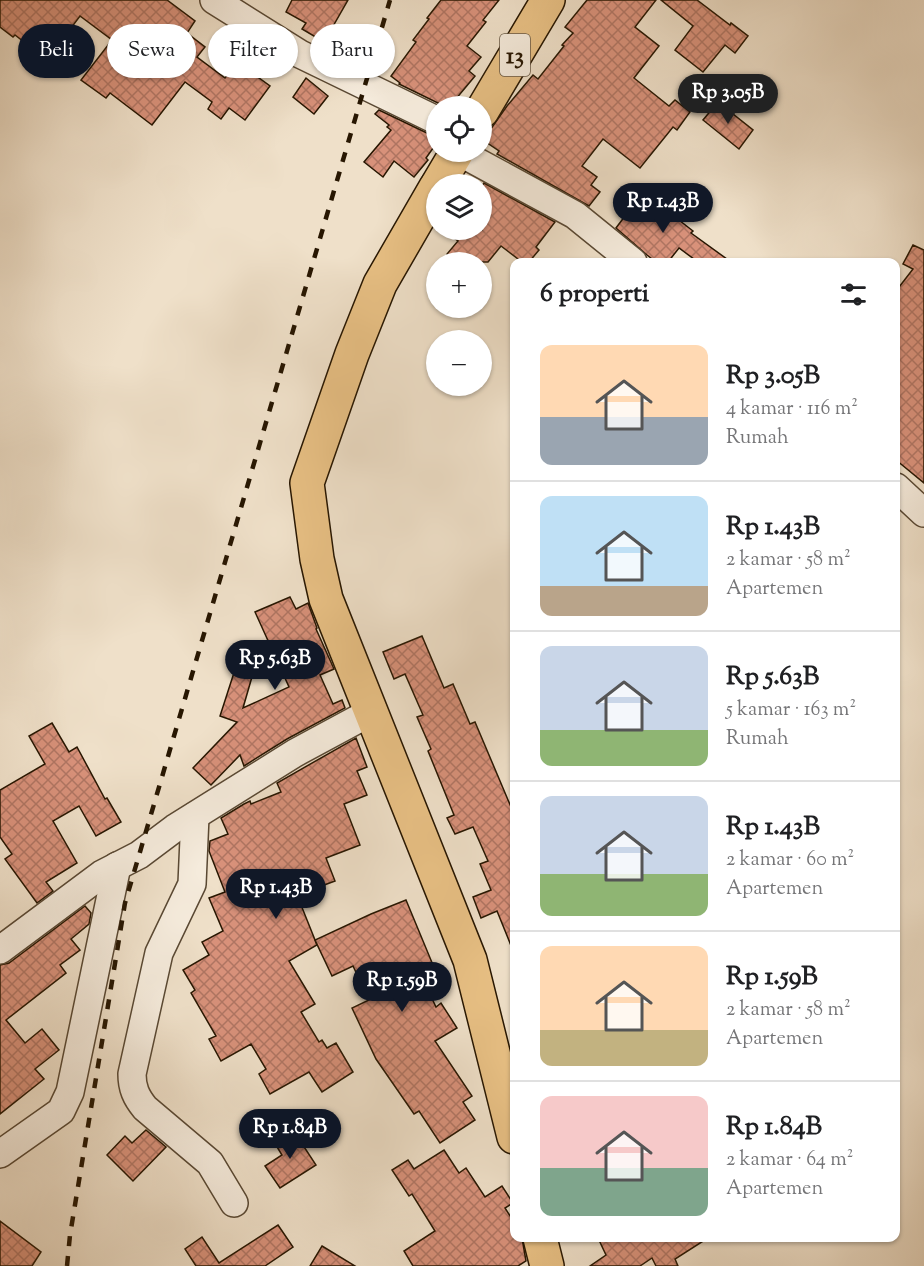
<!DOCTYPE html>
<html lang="id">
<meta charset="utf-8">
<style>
:root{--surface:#fff;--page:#f2f2f2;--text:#202124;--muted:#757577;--line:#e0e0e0;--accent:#111827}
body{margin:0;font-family:"Sorts Mill Goudy",serif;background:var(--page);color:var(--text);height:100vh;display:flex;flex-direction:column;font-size:22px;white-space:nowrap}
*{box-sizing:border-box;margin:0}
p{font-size:20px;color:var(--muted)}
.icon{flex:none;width:33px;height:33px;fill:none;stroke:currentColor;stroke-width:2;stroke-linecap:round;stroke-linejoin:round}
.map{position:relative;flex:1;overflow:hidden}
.panel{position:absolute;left:510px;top:258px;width:390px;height:984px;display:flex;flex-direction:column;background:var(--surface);border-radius:12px;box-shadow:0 2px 4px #0004}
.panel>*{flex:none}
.hud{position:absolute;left:18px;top:24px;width:402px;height:54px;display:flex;gap:12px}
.buttons{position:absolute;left:426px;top:96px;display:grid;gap:12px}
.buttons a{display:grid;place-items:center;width:66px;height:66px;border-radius:50%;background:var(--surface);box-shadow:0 2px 4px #0004;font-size:30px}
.price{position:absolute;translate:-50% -51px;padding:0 14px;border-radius:21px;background:var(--accent);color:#fff;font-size:20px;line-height:39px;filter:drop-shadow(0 2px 3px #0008)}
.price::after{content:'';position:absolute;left:50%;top:36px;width:18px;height:14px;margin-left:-9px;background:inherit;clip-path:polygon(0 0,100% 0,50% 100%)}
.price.selected{background:#222;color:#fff}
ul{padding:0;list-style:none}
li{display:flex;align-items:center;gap:18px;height:150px;padding:0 30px}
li+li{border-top:2px solid var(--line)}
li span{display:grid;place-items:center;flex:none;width:168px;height:120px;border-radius:12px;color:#555}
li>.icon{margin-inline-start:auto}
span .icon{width:72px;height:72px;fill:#fffc;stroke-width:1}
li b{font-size:26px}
h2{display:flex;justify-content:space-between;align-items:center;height:72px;padding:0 30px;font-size:26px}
.chip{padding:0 21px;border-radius:27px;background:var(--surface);box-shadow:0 2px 4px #0004;font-size:21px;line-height:54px}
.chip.selected{background:var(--accent);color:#fff}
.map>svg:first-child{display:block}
.building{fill:url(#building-cross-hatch);stroke:#271601;stroke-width:1.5}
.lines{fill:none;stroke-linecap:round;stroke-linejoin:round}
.minor-casing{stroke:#594833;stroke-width:30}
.highway-casing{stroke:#271601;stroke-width:36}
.minor{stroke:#f5ebdc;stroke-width:27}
.highway{stroke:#e8c084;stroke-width:33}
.rail{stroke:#271601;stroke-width:4.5;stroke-dasharray:10 10;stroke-linecap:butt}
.labels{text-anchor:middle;stroke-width:4.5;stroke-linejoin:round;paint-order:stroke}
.shield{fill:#f5ebdc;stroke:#655643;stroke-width:1.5}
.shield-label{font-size:24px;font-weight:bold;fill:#271601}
</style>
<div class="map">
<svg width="924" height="1266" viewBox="0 0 924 1266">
<defs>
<pattern id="building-cross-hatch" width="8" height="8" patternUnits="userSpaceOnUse" patternTransform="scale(1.5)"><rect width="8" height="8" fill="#d8917a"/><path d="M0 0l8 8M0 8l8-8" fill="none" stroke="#af7562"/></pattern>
</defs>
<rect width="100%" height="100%" fill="#efe0c9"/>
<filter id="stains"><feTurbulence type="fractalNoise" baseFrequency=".00333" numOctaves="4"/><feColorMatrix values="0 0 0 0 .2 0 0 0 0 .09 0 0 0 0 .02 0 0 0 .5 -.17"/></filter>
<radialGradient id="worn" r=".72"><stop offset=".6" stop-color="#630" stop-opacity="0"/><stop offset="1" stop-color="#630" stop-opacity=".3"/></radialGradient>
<!-- building -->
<g class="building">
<polygon points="0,0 167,0 195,21 187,33 205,47 197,57 225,78 246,52 263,65 255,75 270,86 245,120 229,108 221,119 208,109 212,102 185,82 152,125 110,93 106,98 81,80 112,40 80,16 47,60 15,35 13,37 0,27"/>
<polygon points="292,0 348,0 324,42 302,29 306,23 286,12"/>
<polygon points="441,0 499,0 483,20 486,22 467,46 481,57 469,71 475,76 450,106 444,106 399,84 400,83 391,76 416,42 413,40 429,19 427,18"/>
<polygon points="587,0 656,0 635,27 659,46 634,78 669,106 675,100 690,112 677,130 673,127 640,168 603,139 582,166 597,177 591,185 600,192 589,206 497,154 499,151 483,140 507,106 533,75 538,79 564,46 562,45 573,33 565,27"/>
<polygon points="661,0 697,0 730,25 731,23 748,36 735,53 725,45 703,72 675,50 693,26"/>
<polygon points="306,78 328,96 314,114 293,97"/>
<polygon points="718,102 753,130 739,149 703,120"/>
<polygon points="379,110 429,134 436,136 436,144 426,158 428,160 414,177 394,161 383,177 364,162 391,130 387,127 389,125 375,114"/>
<polygon points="484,183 555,222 536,247 539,250 529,262 522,262 501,246 488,262 458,262 447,254 458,241 443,230 482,230 482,186"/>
<polygon points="643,192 693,231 691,233 731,262 698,262 679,248 668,262 656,262 647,255 616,228"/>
<polygon points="913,245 924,250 924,483 896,460 896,291 913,269 903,264"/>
<polygon points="290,597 296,609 308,603 317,628 316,629 334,669 320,675 333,704 342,700 345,708 287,739 244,766 240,755 211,785 193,768 237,722 220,716 241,651 258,656 243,708 289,687 255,612"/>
<polygon points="422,636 444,688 453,684 470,724 475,722 514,814 514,953 497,911 481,918 473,897 491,890 480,864 488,861 473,827 455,834 447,818 454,815 428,751 431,749 417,717 423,715 405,674 394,679 383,652"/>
<polygon points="52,723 69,752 77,747 105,799 107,798 121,822 96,836 79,806 53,821 77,863 46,882 53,891 37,903 5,859 12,854 0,837 0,790 45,764 29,736"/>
<polygon points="356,738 367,767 357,771 367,795 344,804 360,845 326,858 335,881 297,895 317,945 289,961 315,1004 301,1012 319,1042 322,1040 327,1048 336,1043 353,1072 322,1092 309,1072 270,1094 259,1074 266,1069 251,1044 221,1061 209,1039 216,1036 191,993 195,990 183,970 209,955 202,942 223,931 209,898 225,892 209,851 210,841 228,834 221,818 244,804 250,801 251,804 281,792 277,783"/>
<polygon points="406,900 433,965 419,971 436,1007 441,1003 457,1028 435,1041 472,1096 463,1102 475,1120 440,1143 419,1111 414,1114 376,1059 352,1008 369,1000 353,966 332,976 315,940 371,914"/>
<polygon points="85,906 91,913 89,924 71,939 80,950 60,965 66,973 6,1020 25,1043 42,1029 59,1050 35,1069 44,1079 0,1114 0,965 9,963"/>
<polygon points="146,1130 166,1147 133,1181 107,1155 125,1136 132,1143"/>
<polygon points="293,1130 316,1165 280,1188 265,1166 282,1155 274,1142"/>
<polygon points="444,1150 459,1173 466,1168 485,1197 502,1186 513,1203 505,1208 514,1222 514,1238 522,1238 526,1261 518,1266 413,1266 404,1251 435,1231 412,1194 409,1196 392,1170 408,1160 414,1169"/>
<polygon points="0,1221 41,1252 32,1266 0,1266"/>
<polygon points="278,1225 293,1247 265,1266 196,1266 185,1249 202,1237 219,1263"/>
<polygon points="598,1238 708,1238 675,1259 678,1266 656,1266 652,1258 640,1266 590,1266 606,1255"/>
<polygon points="322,1246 355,1266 310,1266"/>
</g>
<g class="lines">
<defs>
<g id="minor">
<polyline points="214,0 300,54 436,120"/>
<polyline points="459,152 575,215 633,262"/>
<polyline points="896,487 924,513"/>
<path d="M 195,816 L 192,884 L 159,953 L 132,1074 C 132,1088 136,1097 145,1108 L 210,1163 L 234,1203"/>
<polyline points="0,950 102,874 139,855 175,828 295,753 371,712"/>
<polyline points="0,1154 61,1111 70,1092 117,866"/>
</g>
<g id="highway">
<polyline points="482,111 548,0"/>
<polyline points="438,184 457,152"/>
<polyline points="436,187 380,284 352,354 307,483 317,559 326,599 470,960 514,1137"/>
<polyline points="540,1238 547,1266"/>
</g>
</defs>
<!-- minor casing -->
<use href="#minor" class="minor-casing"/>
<!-- highway casing -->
<use href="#highway" class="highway-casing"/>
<!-- minor -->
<use href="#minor" class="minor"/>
<!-- highway -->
<use href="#highway" class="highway"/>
<!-- rail -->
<polyline class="rail" points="67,1266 70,1235 125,903 390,0"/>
</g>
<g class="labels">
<!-- shield labels -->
<rect class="shield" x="500" y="34" width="30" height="42" rx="4.5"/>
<g class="shield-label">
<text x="515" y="63">13</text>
</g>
</g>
<rect width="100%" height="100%" filter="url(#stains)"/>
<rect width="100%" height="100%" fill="url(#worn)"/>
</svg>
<div class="buttons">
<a><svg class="icon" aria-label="locate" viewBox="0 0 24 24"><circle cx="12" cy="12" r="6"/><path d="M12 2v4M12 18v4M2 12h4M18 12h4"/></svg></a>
<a><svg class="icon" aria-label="layers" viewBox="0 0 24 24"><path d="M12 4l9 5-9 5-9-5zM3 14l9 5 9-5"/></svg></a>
<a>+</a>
<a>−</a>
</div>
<b class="price selected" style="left:728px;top:125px">Rp 3.05B</b>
<b class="price" style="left:663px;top:234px">Rp 1.43B</b>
<b class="price" style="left:275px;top:691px">Rp 5.63B</b>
<b class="price" style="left:276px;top:920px">Rp 1.43B</b>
<b class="price" style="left:402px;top:1013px">Rp 1.59B</b>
<b class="price" style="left:290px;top:1160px">Rp 1.84B</b>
<div class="hud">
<a class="chip selected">Beli</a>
<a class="chip">Sewa</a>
<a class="chip">Filter</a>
<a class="chip">Baru</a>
</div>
<section class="panel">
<h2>6 properti<svg class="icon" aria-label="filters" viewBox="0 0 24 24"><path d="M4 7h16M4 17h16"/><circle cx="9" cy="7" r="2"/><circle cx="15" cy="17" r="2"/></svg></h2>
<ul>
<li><span style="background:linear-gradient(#ffd9b3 60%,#9aa5b1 0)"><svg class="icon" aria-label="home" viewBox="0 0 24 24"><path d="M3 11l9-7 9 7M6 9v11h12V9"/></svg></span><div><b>Rp 3.05B</b><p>4 kamar · 116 m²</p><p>Rumah</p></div></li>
<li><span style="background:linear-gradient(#bfe0f5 75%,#b9a48a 0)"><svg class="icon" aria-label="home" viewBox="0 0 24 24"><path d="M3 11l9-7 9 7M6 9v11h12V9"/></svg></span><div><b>Rp 1.43B</b><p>2 kamar · 58 m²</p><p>Apartemen</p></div></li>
<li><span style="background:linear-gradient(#c9d6e8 70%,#8fb573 0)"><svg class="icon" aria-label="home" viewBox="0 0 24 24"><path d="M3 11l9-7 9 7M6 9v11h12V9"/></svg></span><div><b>Rp 5.63B</b><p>5 kamar · 163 m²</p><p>Rumah</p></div></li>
<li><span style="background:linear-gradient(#c9d6e8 65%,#8fb573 0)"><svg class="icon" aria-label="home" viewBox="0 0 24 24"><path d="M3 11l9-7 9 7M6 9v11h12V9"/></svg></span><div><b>Rp 1.43B</b><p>2 kamar · 60 m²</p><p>Apartemen</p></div></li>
<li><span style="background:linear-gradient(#ffd9b3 70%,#c2b280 0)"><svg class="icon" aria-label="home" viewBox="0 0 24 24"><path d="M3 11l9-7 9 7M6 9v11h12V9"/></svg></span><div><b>Rp 1.59B</b><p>2 kamar · 58 m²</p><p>Apartemen</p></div></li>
<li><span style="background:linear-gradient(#f6c9c9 60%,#7fa58c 0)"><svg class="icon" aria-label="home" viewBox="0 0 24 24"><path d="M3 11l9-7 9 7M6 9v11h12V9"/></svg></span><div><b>Rp 1.84B</b><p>2 kamar · 64 m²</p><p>Apartemen</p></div></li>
</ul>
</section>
</div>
